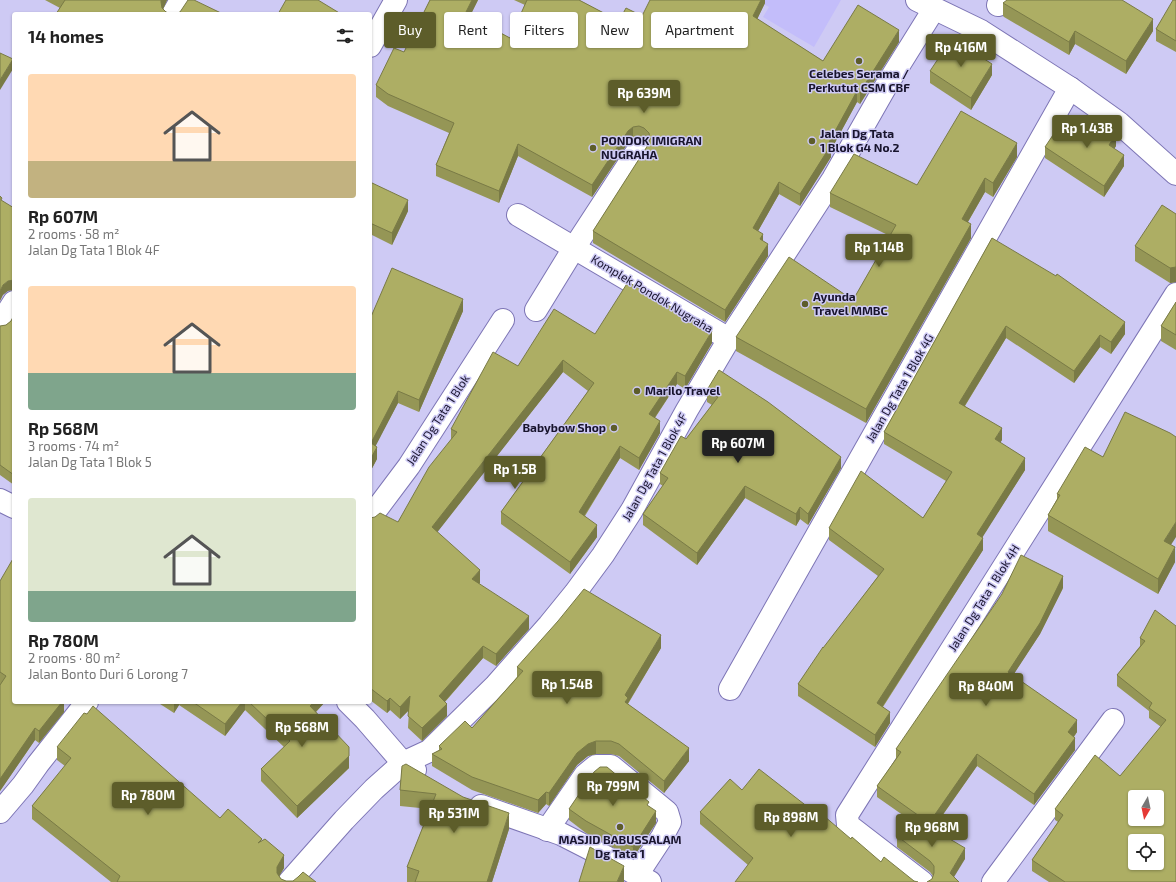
<!DOCTYPE html>
<meta charset="utf-8">
<style>
:root{--surface:#fff;--page:#f2f2f2;--text:#222;--muted:#767676;--accent:#5d5d2a}
body{margin:0;font-family:"Exo 2",sans-serif;background:var(--page);color:var(--text);height:100vh;display:flex;flex-direction:column;font-size:15px;white-space:nowrap}
*{box-sizing:border-box;margin:0}
p{font-size:13px;color:var(--muted)}
.icon{flex:none;width:22px;height:22px;fill:none;stroke:currentColor;stroke-width:2;stroke-linecap:round;stroke-linejoin:round}
.map{position:relative;flex:1;overflow:hidden}
.panel{position:absolute;left:12px;top:12px;width:360px;height:692px;display:flex;flex-direction:column;background:var(--surface);border-radius:4px;box-shadow:0 1px 3px #0004}
.panel>*{flex:none}
.top-card{position:absolute;left:384px;top:12px;width:380px;height:36px;display:flex;gap:8px}
.needle{width:26px;rotate:189deg}
.tools{position:absolute;left:1128px;top:790px;display:grid;gap:8px}
.tools a{display:grid;place-items:center;width:36px;height:36px;border-radius:4px;background:var(--surface);box-shadow:0 1px 3px #0004;font-size:20px}
.price{position:absolute;translate:-50% -34px;padding:0 9px;border-radius:4px;background:var(--accent);color:#fff;font-size:13px;line-height:26px;filter:drop-shadow(0 1px 2px #0008)}
.price::after{content:'';position:absolute;left:50%;top:24px;width:12px;height:9px;margin-left:-6px;background:inherit;clip-path:polygon(0 0,100% 0,50% 100%)}
.price.on{background:#222;color:#fff}
ul{padding:0;list-style:none}
li{display:grid;align-content:center;gap:8px;height:212px;padding:0 16px}
li span{display:grid;place-items:center;height:124px;border-radius:4px;color:#555}
li>.icon{margin-inline-start:auto}
span .icon{width:72px;height:72px;fill:#fffc;stroke-width:1}
li b{font-size:17px}
h2{display:flex;justify-content:space-between;align-items:center;height:48px;padding:0 16px;font-size:17px}
.chip{padding:0 14px;border-radius:4px;background:var(--surface);box-shadow:0 1px 3px #0004;font-size:14px;line-height:36px}
.chip.on{background:var(--accent);color:#fff}
.map>svg:first-child{display:block}
.built{fill:#c3bdfa}
.lines{fill:none;stroke-linecap:round;stroke-linejoin:round}
.street-casing{stroke:#7d75b5;stroke-width:24}
.secondary-casing{stroke:#7d75b5;stroke-width:24}
.street{stroke:#fff;stroke-width:22}
.secondary{stroke:#fff;stroke-width:22}
.wall{fill:#959656}
.shaded-wall{fill:#797a46}
.building{fill:#adae64;stroke:#797a46;fill-rule:evenodd}
.poi-dot{fill:#5d5d2a;stroke:#cecaf4;stroke-width:1.5}
.labels{text-anchor:middle;stroke-width:3;stroke-linejoin:round;paint-order:stroke}
.poi-label{font-size:12px;font-weight:bold;fill:#18142d;stroke:#cecaf4;text-anchor:start}
.street-label{font-size:12px;fill:#18142d;stroke:#cecaf4}
</style>
<div class="map">
<svg width="1176" height="882" viewBox="0 0 1176 882">
<rect width="100%" height="100%" fill="#cecaf4"/>
<!-- built -->
<polygon class="built" points="756,0 841,0 814,47 763,17 769,7"/>
<g class="lines">
<defs>
<g id="street">
<polyline points="998,5 1001,0"/>
<polyline points="173,14 181,0"/>
<polyline points="370,46 396,0"/>
<polyline points="518,215 729,339"/>
<polyline points="536,310 574,248 638,150"/>
<polyline points="0,324 14,302"/>
<polyline points="0,500 14,507"/>
<polyline points="370,518 409,466 503,320"/>
<polyline points="730,689 1070,88"/>
<polyline points="348,702 365,719 403,763 415,770"/>
<polyline points="481,806 561,834 606,857 650,882"/>
<polyline points="0,812 23,785 38,764 87,702"/>
<polyline points="547,830 585,775 596,766 611,766 667,812 670,822 662,837 637,875"/>
<polyline points="289,882 344,820 374,789 403,763 429,751 496,685 549,625 575,593 603,555 632,510 687,410 729,339 833,179 886,86 934,9"/>
<polyline points="922,882 848,825 847,815 1176,294"/>
<polyline points="993,882 1113,720"/>
</g>
<polyline id="secondary" points="917,0 981,31 1070,88 1119,123 1176,174"/>
</defs>
<!-- street casing -->
<use href="#street" class="street-casing"/>
<!-- secondary casing -->
<use href="#secondary" class="secondary-casing"/>
<!-- street -->
<use href="#street" class="street"/>
<!-- secondary -->
<use href="#secondary" class="secondary"/>
</g>
<!-- wall -->
<g class="wall">
<polygon points="45,0 167,0 163,9 166,12 60,8"/>
<polygon points="430,0 478,0 470,16 510,38 525,5 514,0 579,0 619,21 642,16 765,0 765,3 757,19 823,61 899,42 860,104 857,102 831,150 831,157 800,206 779,194 758,231 763,241 768,256 725,322 593,243 593,231 649,144 644,139 639,138 633,139 628,143 592,197 518,156 499,203 436,176 436,165 449,133 388,106 376,97 376,85 404,52"/>
<polygon points="1176,0 1176,52 1156,41 1156,29"/>
<polygon points="1003,3 1153,31 1126,74 1075,44 1069,55 1004,17 1003,16"/>
<polygon points="930,71 992,75 971,110 930,83"/>
<polygon points="1085,129 1116,146 1114,149 1124,166 1104,197 1045,158 1045,147"/>
<polygon points="1017,157 993,197 985,192 968,222 971,238 866,423 736,351 736,337 853,300 890,236 830,207 830,193 917,185"/>
<polygon points="370,182 408,211 392,245 370,234"/>
<polygon points="1176,214 1176,282 1170,283 1135,261 1135,246"/>
<polygon points="992,238 1125,334 1111,354 1100,347 1074,383 1006,338 965,406 1002,440 1000,442 1025,470 982,537 983,550 883,707 890,723 875,747 798,696 798,684 878,576 829,540 829,528 923,518 946,481 884,444 884,432"/>
<polygon points="1176,302 1176,350 1161,341 1161,326"/>
<polygon points="463,311 419,412 398,403 375,446 377,459 370,472 370,319"/>
<polygon points="14,315 14,485 0,475 0,326 6,325 11,321"/>
<polygon points="595,334 712,343 685,389 677,384 655,418 660,433 639,470 620,458 585,516 597,537 570,574 501,524 501,512 588,391 563,372 437,532 480,583 479,584 529,629 496,666 483,658 445,702 447,716 422,741 408,728 409,710 400,719 390,710 387,713 370,700 370,518 398,522 451,440 451,429 518,366"/>
<polygon points="707,390 841,468 808,525 800,519 796,526 745,498 697,565 643,525 643,514 663,486 660,484 660,473 712,405 707,402"/>
<polygon points="1057,494 1171,545 1175,562 1158,594 1048,531 1048,515 1057,499"/>
<polygon points="0,581 14,702 64,702 64,712 39,743 35,740 0,791"/>
<polygon points="1063,588 1040,634 1013,675 1077,732 1074,737 1075,750 1034,805 977,766 933,829 965,859 932,879 933,876 930,872 897,847 897,836 907,818 877,797 877,786 896,759 896,749"/>
<polygon points="1176,626 1176,882 1049,882 1032,871 1032,860 1058,822 1055,820 1055,809 1120,776 1161,727 1149,718 1149,711 1117,686 1117,675 1140,646 1140,638"/>
<polygon points="661,648 628,704 689,761 664,793 619,756 611,754 596,754 588,756 577,765 549,806 546,804 538,813 472,790 432,766 432,754 439,750 439,746 472,728 517,677 517,667"/>
<polygon points="157,702 325,702 316,712 349,768 297,818 261,781 261,769 284,747 245,710 225,736 179,705 174,713"/>
<polygon points="57,747 220,818 262,841 284,868 279,876 281,879 286,881 316,882 111,882 32,819 32,806 65,766 57,760"/>
<polygon points="402,766 509,829 492,882 407,882 407,867 430,809 400,806 400,790"/>
<polygon points="742,790 822,818 881,862 914,881 748,865 700,824 700,812"/>
<polygon points="649,806 656,823 633,858 586,833 569,820 569,809"/>
</g>
<!-- shaded-wall -->
<g class="shaded-wall">
<polygon points="161,0 167,0 161,14"/>
<polygon points="472,0 478,0 465,26 465,14"/>
<polygon points="761,0 765,0 765,3 753,28 753,16"/>
<polygon points="1153,19 1153,31 1126,74 1126,61"/>
<polygon points="899,30 899,42 860,104 860,92"/>
<polygon points="1075,31 1075,44 1069,55 1069,42"/>
<polygon points="13,59 13,69 0,90 0,80"/>
<polygon points="992,64 992,75 971,110 971,98"/>
<polygon points="857,91 857,102 831,150 831,157 800,206 800,194"/>
<polygon points="633,127 633,139 628,143 592,197 592,185 628,131"/>
<polygon points="1116,134 1116,146 1109,157 1109,145"/>
<polygon points="1017,143 1017,157 993,197 993,183"/>
<polygon points="518,144 518,156 499,203 499,191"/>
<polygon points="1124,155 1124,166 1104,197 1104,186"/>
<polygon points="985,178 985,192 962,232 962,219"/>
<polygon points="779,182 779,194 753,240 753,228"/>
<polygon points="408,200 408,211 392,245 392,233"/>
<polygon points="971,224 971,238 866,423 866,409"/>
<polygon points="763,234 763,246 760,239"/>
<polygon points="768,244 768,256 725,322 725,310"/>
<polygon points="1176,267 1176,282 1170,283 1170,268"/>
<polygon points="14,280 14,290 8,291 3,295 0,301 0,291 3,285 8,281"/>
<polygon points="463,299 463,311 419,412 419,400"/>
<polygon points="1125,322 1125,334 1111,354 1111,342"/>
<polygon points="1006,326 1006,338 959,415 959,403"/>
<polygon points="712,331 712,343 685,389 685,376"/>
<polygon points="1100,335 1100,347 1074,383 1074,371"/>
<polygon points="563,360 563,372 432,539 432,527"/>
<polygon points="677,372 677,384 649,426 649,414"/>
<polygon points="398,391 398,403 371,455 371,443"/>
<polygon points="660,421 660,433 639,470 639,458"/>
<polygon points="1002,428 1002,440 995,451 995,439"/>
<polygon points="620,446 620,458 579,524 579,512"/>
<polygon points="377,447 377,459 370,472 370,460"/>
<polygon points="841,457 841,468 808,525 808,514"/>
<polygon points="1025,458 1025,470 977,546 977,534"/>
<polygon points="745,486 745,498 697,565 697,553"/>
<polygon points="800,507 800,519 796,526 796,514"/>
<polygon points="1176,522 1176,537 1164,556 1164,541"/>
<polygon points="597,525 597,537 570,574 570,562"/>
<polygon points="983,538 983,550 877,715 877,703"/>
<polygon points="1175,547 1175,562 1158,594 1158,579"/>
<polygon points="480,570 480,583 472,591 472,579"/>
<polygon points="1063,576 1063,588 1040,634 1008,683 1008,672"/>
<polygon points="529,616 529,629 496,666 496,654"/>
<polygon points="661,635 661,648 628,703 628,710 625,714 625,695"/>
<polygon points="483,646 483,658 439,708 439,696"/>
<polygon points="410,696 410,709 400,719 400,707"/>
<polygon points="390,698 390,710 387,713 387,701"/>
<polygon points="62,702 64,702 64,712 39,743 39,731"/>
<polygon points="174,702 179,702 179,705 174,713"/>
<polygon points="242,702 245,702 245,710 225,736 225,724"/>
<polygon points="314,702 325,702 310,718 310,706"/>
<polygon points="447,704 447,716 422,741 422,728"/>
<polygon points="890,712 890,723 875,747 875,735"/>
<polygon points="1077,720 1077,732 1068,744 1068,732"/>
<polygon points="35,728 35,740 0,791 0,779"/>
<polygon points="1075,738 1075,750 1034,805 1034,794"/>
<polygon points="596,741 596,754 588,756 577,765 549,806 549,793 577,753 588,744"/>
<polygon points="689,748 689,761 664,793 664,781"/>
<polygon points="977,754 977,766 929,834 929,823"/>
<polygon points="349,756 349,768 297,818 297,806"/>
<polygon points="546,792 546,804 538,813 538,800"/>
<polygon points="656,811 656,823 633,858 633,847"/>
<polygon points="509,813 509,829 492,882 487,882"/>
<polygon points="965,848 965,859 951,882 950,873"/>
<polygon points="284,855 284,868 277,880 277,867"/>
<polygon points="624,866 624,882 617,882"/>
</g>
<!-- building -->
<g class="building">
<polygon points="65,0 161,0 161,2 162,8 166,12 172,14 56,14"/>
<polygon points="188,0 194,0 223,14 174,14 180,12"/>
<polygon points="286,0 318,0 341,14 278,14"/>
<polygon points="430,0 472,0 465,14 510,38 527,0 579,0 619,21 626,8 642,16 650,0 761,0 753,16 823,61 858,5 899,30 860,92 857,91 828,144 831,145 800,194 779,182 753,228 763,234 760,239 768,244 725,310 593,231 648,145 650,139 649,133 644,128 639,126 633,127 628,131 592,185 518,144 499,191 436,165 454,123 388,94 376,85 394,48 404,52"/>
<polygon points="1007,0 1122,0 1153,19 1126,61 1075,31 1069,42 1003,3"/>
<polygon points="1173,0 1176,0 1176,41 1156,29"/>
<polygon points="952,38 992,64 971,98 930,71"/>
<polygon points="0,53 13,59 0,80"/>
<polygon points="961,111 1017,143 993,183 985,178 962,219 971,224 866,409 736,337 789,257 853,300 896,225 830,193 854,154 917,185"/>
<polygon points="1065,117 1085,129 1092,119 1116,134 1109,145 1124,155 1104,186 1045,147"/>
<polygon points="370,182 408,200 392,233 370,223"/>
<polygon points="0,196 2,198 1,200 14,208 14,280 8,281 3,285 0,291"/>
<polygon points="1162,205 1176,214 1176,267 1170,268 1135,246"/>
<polygon points="992,238 1056,276 1057,274 1125,322 1111,342 1100,335 1074,371 1006,326 959,403 1002,428 995,439 1025,458 977,534 983,538 877,703 890,712 875,735 798,684 823,647 823,648 884,569 829,528 861,471 923,518 952,472 884,432"/>
<polygon points="392,268 463,299 419,400 398,391 371,443 377,447 370,460 370,319"/>
<polygon points="628,282 712,331 685,376 677,372 649,414 660,421 639,458 620,446 579,512 597,525 570,562 501,512 594,383 563,360 432,527 480,570 472,579 529,616 496,654 483,646 439,696 447,704 422,728 408,716 410,696 400,707 390,698 387,701 370,688 370,518 375,517 380,513 398,522 429,467 457,432 451,429 493,352 518,366 554,309 595,334"/>
<polygon points="1176,302 1176,335 1161,326"/>
<polygon points="14,315 14,475 0,465 0,326 6,325 11,321"/>
<polygon points="719,370 768,402 841,457 808,514 800,507 796,514 745,486 697,553 643,514 668,478 660,473 681,436 686,439 718,397 707,390"/>
<polygon points="1125,412 1170,433 1176,437 1176,522 1164,541 1175,547 1158,579 1048,515 1060,495 1057,494 1085,447 1103,457"/>
<polygon points="1021,555 1063,576 1040,623 1008,672 1077,720 1068,732 1075,738 1034,794 977,754 929,823 877,786 901,752 896,749 1002,594"/>
<polygon points="14,557 14,702 62,702 39,731 35,728 0,779 0,685 6,676 0,672 0,581"/>
<polygon points="584,589 661,635 625,695 628,698 625,702 689,748 664,781 619,744 611,741 596,741 588,744 577,753 549,793 546,792 538,800 472,777 432,754 442,749 439,746 465,721 472,728 523,671 517,667 558,621"/>
<path d="M 1155,610 L 1176,626 L 1176,882 L 1065,882 L 1032,860 L 1063,815 L 1055,809 L 1095,755 L 1120,776 L 1166,720 L 1149,708 L 1152,703 L 1117,675 L 1145,641 L 1140,638 ZM 1135,797 L 1157,797 L 1157,819 L 1135,819 ZM 1135,841 L 1157,841 L 1157,863 L 1135,863 Z"/>
<polygon points="193,702 242,702 225,724"/>
<polygon points="249,702 314,702 310,706 349,747 349,756 297,806 261,769 290,741"/>
<polygon points="93,706 220,818 228,809 262,839 258,843 265,839 284,855 277,867 277,873 281,879 286,881 293,881 298,877 303,872 316,882 117,882 120,876 32,806 71,758 57,747 84,713 87,714"/>
<polygon points="406,764 463,797 509,813 487,882 415,882 419,871 407,867 436,794 400,790 402,766"/>
<polygon points="600,767 607,767 649,802 647,805 656,811 633,847 586,821 569,809 594,772"/>
<polygon points="759,769 822,818 824,816 851,839 852,837 881,862 884,857 914,881 918,882 735,882 753,858 700,812 730,779 742,790"/>
<polygon points="909,815 965,848 950,873 959,882 927,882 932,879 934,873 934,866 930,861 897,836"/>
<polygon points="590,847 624,866 617,882 579,882"/>
</g>
<!-- markers -->
<g class="poi-dot">
<circle cx="859" cy="61" r="4"/>
<circle cx="812" cy="141" r="4"/>
<circle cx="593" cy="148" r="4"/>
<circle cx="805" cy="304" r="4"/>
<circle cx="637" cy="391" r="4"/>
<circle cx="614" cy="428" r="4"/>
<circle cx="620" cy="827" r="4"/>
</g>
<g class="labels">
<!-- poi labels -->
<g class="poi-label">
<text x="859" y="78" text-anchor="middle">Celebes Serama /<tspan x="859" dy="14">Perkutut CSM CBF</tspan></text>
<text x="820" y="138">Jalan Dg Tata<tspan x="820" dy="14">1 Blok G4 No.2</tspan></text>
<text x="601" y="145">PONDOK IMIGRAN<tspan x="601" dy="14">NUGRAHA</tspan></text>
<text x="813" y="301">Ayunda<tspan x="813" dy="14">Travel MMBC</tspan></text>
<text x="645" y="395">Marilo Travel</text>
<text x="606" y="432" text-anchor="end">Babybow Shop</text>
<text x="620" y="844" text-anchor="middle">MASJID BABUSSALAM<tspan x="620" dy="14">Dg Tata 1</tspan></text>
</g>
<!-- street labels -->
<g class="street-label">
<text transform="translate(652 294) rotate(31)" y="4">Komplek Pondok Nugraha</text>
<text transform="translate(900 388) rotate(-60)" y="4">Jalan Dg Tata 1 Blok 4G</text>
<text transform="translate(438 420) rotate(-57)" y="4">Jalan Dg Tata 1 Blok</text>
<text transform="translate(655 467) rotate(-61)" y="4">Jalan Dg Tata 1 Blok 4F</text>
<text transform="translate(984 598) rotate(-58)" y="4">Jalan Dg Tata 1 Blok 4H</text>
</g>
</g>
</svg>
<div class="tools">
<a><svg class="needle" viewBox="-14 -14 28 28"><path d="M0-13l5 13h-10z" fill="#e53935"/><path d="M0 13l5-13h-10z" fill="#767676"/></svg></a>
<a><svg class="icon" aria-label="locate" viewBox="0 0 24 24"><circle cx="12" cy="12" r="6"/><path d="M12 2v4M12 18v4M2 12h4M18 12h4"/></svg></a>
</div>
<b class="price" style="left:961px;top:68px">Rp 416M</b>
<b class="price" style="left:644px;top:114px">Rp 639M</b>
<b class="price" style="left:1087px;top:149px">Rp 1.43B</b>
<b class="price" style="left:879px;top:268px">Rp 1.14B</b>
<b class="price on" style="left:738px;top:464px">Rp 607M</b>
<b class="price" style="left:515px;top:490px">Rp 1.5B</b>
<b class="price" style="left:567px;top:705px">Rp 1.54B</b>
<b class="price" style="left:986px;top:707px">Rp 840M</b>
<b class="price" style="left:302px;top:748px">Rp 568M</b>
<b class="price" style="left:613px;top:807px">Rp 799M</b>
<b class="price" style="left:148px;top:816px">Rp 780M</b>
<b class="price" style="left:454px;top:834px">Rp 531M</b>
<b class="price" style="left:791px;top:838px">Rp 898M</b>
<b class="price" style="left:932px;top:848px">Rp 968M</b>
<div class="top-card">
<a class="chip on">Buy</a>
<a class="chip">Rent</a>
<a class="chip">Filters</a>
<a class="chip">New</a>
<a class="chip">Apartment</a>
</div>
<section class="panel">
<h2>14 homes<svg class="icon" aria-label="filters" viewBox="0 0 24 24"><path d="M4 7h16M4 17h16"/><circle cx="9" cy="7" r="2"/><circle cx="15" cy="17" r="2"/></svg></h2>
<ul>
<li><span style="background:linear-gradient(#ffd9b3 70%,#c2b280 0)"><svg class="icon" aria-label="home" viewBox="0 0 24 24"><path d="M3 11l9-7 9 7M6 9v11h12V9"/></svg></span><div><b>Rp 607M</b><p>2 rooms · 58 m²</p><p>Jalan Dg Tata 1 Blok 4F</p></div></li>
<li><span style="background:linear-gradient(#ffd9b3 70%,#7fa58c 0)"><svg class="icon" aria-label="home" viewBox="0 0 24 24"><path d="M3 11l9-7 9 7M6 9v11h12V9"/></svg></span><div><b>Rp 568M</b><p>3 rooms · 74 m²</p><p>Jalan Dg Tata 1 Blok 5</p></div></li>
<li><span style="background:linear-gradient(#dfe7d0 75%,#7fa58c 0)"><svg class="icon" aria-label="home" viewBox="0 0 24 24"><path d="M3 11l9-7 9 7M6 9v11h12V9"/></svg></span><div><b>Rp 780M</b><p>2 rooms · 80 m²</p><p>Jalan Bonto Duri 6 Lorong 7</p></div></li>
</ul>
</section>
</div>
